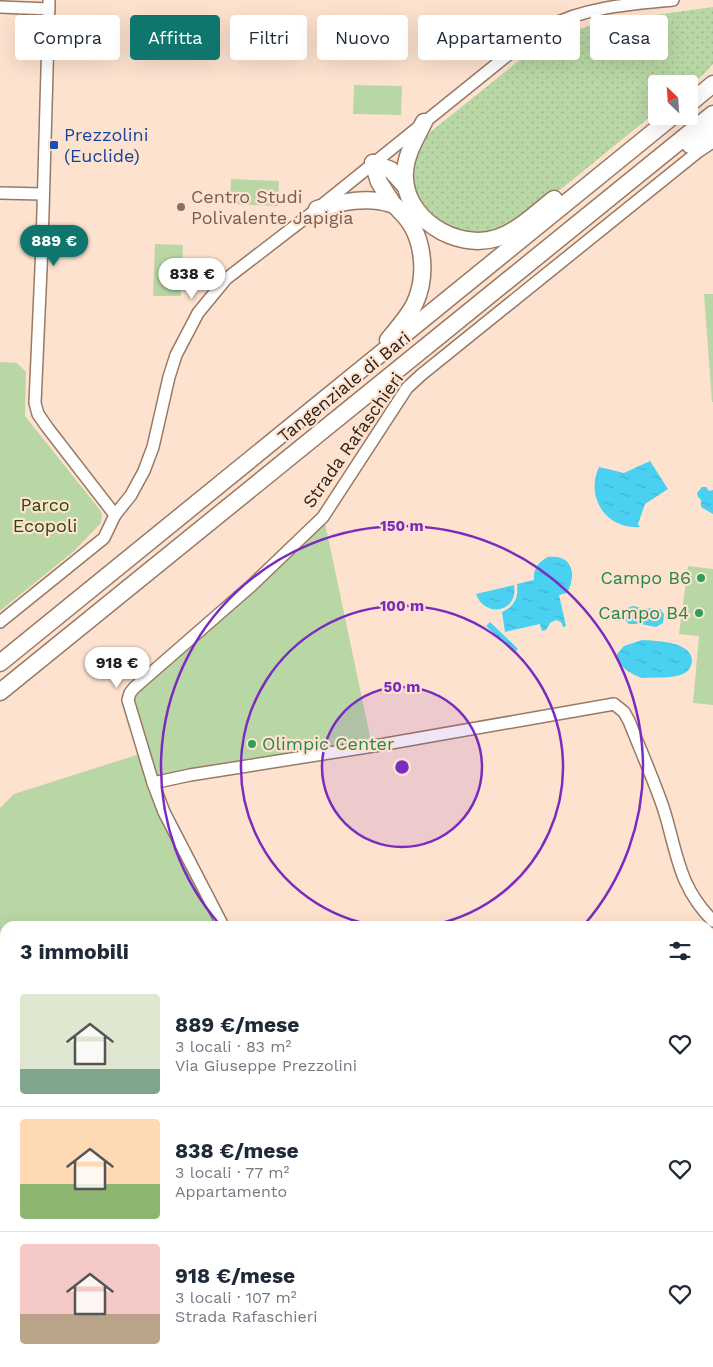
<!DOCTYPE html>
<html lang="it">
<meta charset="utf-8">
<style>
:root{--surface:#fff;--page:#f2f2f3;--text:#1f2937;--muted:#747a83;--line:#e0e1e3;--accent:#0f766e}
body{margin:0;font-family:"Work Sans",sans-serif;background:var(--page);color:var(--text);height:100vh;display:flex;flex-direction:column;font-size:19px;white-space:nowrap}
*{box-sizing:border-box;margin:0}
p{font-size:16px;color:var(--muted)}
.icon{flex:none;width:28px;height:28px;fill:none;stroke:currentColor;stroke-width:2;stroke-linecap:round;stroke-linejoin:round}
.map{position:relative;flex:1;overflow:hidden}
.panel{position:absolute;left:0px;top:921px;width:714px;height:446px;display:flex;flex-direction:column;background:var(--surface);border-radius:15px 15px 0 0;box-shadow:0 5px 20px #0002}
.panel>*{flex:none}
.banner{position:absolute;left:15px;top:15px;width:684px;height:45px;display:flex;gap:10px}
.needle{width:32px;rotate:335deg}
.fabs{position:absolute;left:648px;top:75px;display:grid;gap:10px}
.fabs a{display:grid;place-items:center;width:50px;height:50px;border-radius:5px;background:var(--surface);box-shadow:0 5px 20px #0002;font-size:25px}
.price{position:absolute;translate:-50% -42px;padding:0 11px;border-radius:18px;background:#fff;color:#222;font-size:16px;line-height:32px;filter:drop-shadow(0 1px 2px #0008)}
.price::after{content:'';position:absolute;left:50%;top:30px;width:15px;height:11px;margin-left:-8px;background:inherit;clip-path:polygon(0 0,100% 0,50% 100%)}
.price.current{background:var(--accent);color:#fff}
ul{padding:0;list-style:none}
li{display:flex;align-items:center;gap:15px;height:125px;padding:0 20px}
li+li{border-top:1px solid var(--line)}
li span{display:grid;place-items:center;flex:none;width:140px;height:100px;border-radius:5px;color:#555}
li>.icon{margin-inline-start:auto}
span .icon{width:60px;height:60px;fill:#fffc;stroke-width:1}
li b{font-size:21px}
h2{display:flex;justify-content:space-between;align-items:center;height:60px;padding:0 20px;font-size:21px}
.pill{padding:0 18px;border-radius:5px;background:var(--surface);box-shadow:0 5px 20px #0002;font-size:18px;line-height:45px}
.pill.current{background:var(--accent);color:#fff}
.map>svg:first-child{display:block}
.grass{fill:url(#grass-dots)}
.park{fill:#b9d7a5}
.water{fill:url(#water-ripples)}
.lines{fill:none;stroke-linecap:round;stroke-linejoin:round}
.minor-casing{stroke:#987a64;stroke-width:14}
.highway-casing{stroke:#987a64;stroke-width:19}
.minor{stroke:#fff;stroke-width:11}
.highway{stroke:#fff;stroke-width:16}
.ring{fill:none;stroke:#7b2cbf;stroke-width:2.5}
.transit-dot{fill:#1a4fb4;stroke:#fde2cf;stroke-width:2}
.education-dot{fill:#8d6e63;stroke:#fde2cf;stroke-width:2}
.leisure-dot{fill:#2e9e5b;stroke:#fde2cf;stroke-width:2}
.labels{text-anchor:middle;stroke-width:4.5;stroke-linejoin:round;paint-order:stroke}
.transit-label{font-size:18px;fill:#164399;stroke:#fde2cf;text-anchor:start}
.education-label{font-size:18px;fill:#785e54;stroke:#fde2cf;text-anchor:start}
.street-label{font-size:18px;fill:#2e2219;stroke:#fde2cf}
.park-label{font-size:18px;fill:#29470b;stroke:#fde2cf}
.leisure-label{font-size:18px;fill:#27864d;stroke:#fde2cf;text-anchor:end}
.centre{fill:#7b2cbf;stroke:#fde2cf;stroke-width:2.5}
.ring-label{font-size:15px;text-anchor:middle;font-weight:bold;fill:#7b2cbf;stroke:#fde2cf;stroke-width:4.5;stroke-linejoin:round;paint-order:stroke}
</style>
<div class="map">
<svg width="713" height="1367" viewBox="0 0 713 1367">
<defs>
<pattern id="grass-dots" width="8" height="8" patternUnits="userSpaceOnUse" patternTransform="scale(1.25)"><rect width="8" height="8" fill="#b9d7a5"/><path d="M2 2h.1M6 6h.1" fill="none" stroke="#9fb88d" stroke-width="1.8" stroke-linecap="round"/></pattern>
<pattern id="water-ripples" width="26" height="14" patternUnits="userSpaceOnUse" patternTransform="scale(1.25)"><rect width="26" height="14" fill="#4ad1f2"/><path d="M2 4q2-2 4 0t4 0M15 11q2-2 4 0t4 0" fill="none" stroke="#41b3cf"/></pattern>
</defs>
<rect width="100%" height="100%" fill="#fde2cf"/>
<!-- grass -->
<path class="grass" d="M 713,7 L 713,64 L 704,74 L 689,86 L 689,84 L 656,84 L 656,112 L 523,220 C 509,228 492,234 476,235 C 464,236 449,229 440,222 C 435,217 426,213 422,207 C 405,182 412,155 429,133 L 536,47 L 568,32 L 605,22 Z"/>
<!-- park -->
<g class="park">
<polygon points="354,85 402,86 401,115 353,114"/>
<polygon points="231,179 279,181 278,206 230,204"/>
<polygon points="155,244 183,245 181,296 153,296"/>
<polygon points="704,294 713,294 713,402 712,402"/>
<polygon points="0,362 17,363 26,372 25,416 100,510 102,515 101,523 74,551 0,611"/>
<polygon points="341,491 325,523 371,741 351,747 146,781 148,791 218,926 5,926 5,995 0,997 0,808 14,794 146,752 128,700 251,586"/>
<polygon points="688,566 713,569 713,705 693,703 699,636 679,634"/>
</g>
<!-- water -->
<g class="water">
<path d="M 650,461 L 668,489 L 645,504 L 638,524 L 640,527 C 606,530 585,497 599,467 L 624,473 Z"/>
<polygon points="702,487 706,487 709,491 713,490 713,514 701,507 701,500 698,497 697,493"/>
<path d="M 548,557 C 573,554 577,575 567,593 L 559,595 L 566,626 L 563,627 L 561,622 L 556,620 L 550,623 L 546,630 L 542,631 L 540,624 L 505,632 L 502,612 C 514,607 519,597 517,584 L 534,580 C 533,569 538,562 548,557 Z"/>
<path d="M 514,585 C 519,612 485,619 476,594 Z"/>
<path d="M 634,606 L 640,608 L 660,609 L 664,614 L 663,623 L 656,627 L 640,624 L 629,624 L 624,619 C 623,612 626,607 634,606 Z"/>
<polygon points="490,622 518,649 514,653 486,626"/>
<path d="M 642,640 C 655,641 691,641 692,660 C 692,665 689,671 685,673 C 673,679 655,677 642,678 C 631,674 618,667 617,654 L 624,646 Z"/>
</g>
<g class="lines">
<defs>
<g id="minor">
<polyline points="49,0 42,246 35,403 38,414 47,427 115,515"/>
<polyline points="0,7 49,9"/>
<path d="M 713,142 L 699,151 L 421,375 L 407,388 L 323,517 L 251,586 L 134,688 L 130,693 L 128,700 L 153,783 L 190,775 L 380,745 L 614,704 L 624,712 L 629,721 C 640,749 653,778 663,807 C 677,850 677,885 713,921"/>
<polyline points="0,193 43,194"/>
<path d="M 0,622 L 104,538 L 115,515 L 131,495 L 144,471 L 153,447 L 169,377 L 176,355 L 198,313 L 226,279 L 317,209 L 519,46 C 528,39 538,32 548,27 C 584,7 633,4 673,0"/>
<polyline points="153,783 164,812 223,926"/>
</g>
<g id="highway">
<polyline points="689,104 713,84"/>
<path d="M 424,122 C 416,138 406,154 405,172 C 402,218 456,251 497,238 C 518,231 536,213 554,199"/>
<polyline points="690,145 713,129"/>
<polyline points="373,163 379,182 393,204"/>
<polyline points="373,163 391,170 406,187"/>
<path d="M 317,209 C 341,202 367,196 391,204 C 395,205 398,208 400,211 C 424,233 428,274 415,303 C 409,316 397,329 388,340"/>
<polyline points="0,663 673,116"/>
<polyline points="0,692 713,114"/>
</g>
</defs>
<!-- minor casing -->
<use href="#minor" class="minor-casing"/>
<!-- highway casing -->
<use href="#highway" class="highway-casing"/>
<!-- minor -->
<use href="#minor" class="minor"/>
<!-- highway -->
<use href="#highway" class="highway"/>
</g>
<!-- distance rings -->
<circle cx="402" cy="767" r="80" fill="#7b2cbf" fill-opacity=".12"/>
<g class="ring">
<circle cx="402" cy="767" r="80"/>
<path d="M378 926A161 161 0 1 1 426 926"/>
<path d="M220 925A241 241 0 1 1 584 925"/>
</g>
<!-- markers -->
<rect class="transit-dot" x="49" y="140" width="10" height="10" rx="2.5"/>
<circle class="education-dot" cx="181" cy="207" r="5"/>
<g class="leisure-dot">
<circle cx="701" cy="578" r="5"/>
<circle cx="699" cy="613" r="5"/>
<circle cx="252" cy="744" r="5"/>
</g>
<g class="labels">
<!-- transit labels -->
<g class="transit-label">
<text x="64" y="141">Prezzolini<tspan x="64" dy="21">(Euclide)</tspan></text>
</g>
<!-- education labels -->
<g class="education-label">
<text x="191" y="203">Centro Studi<tspan x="191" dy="21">Polivalente Japigia</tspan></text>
</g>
<!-- street labels -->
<g class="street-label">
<text transform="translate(344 387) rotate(-39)" y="6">Tangenziale di Bari</text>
<text transform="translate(353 440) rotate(-55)" y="6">Strada Rafaschieri</text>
</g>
<!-- park labels -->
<g class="park-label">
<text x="45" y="511">Parco<tspan x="45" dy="21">Ecopoli</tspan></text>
</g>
<!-- leisure labels -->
<g class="leisure-label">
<text x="691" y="584">Campo B6</text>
<text x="689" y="619">Campo B4</text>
<text x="262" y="750" text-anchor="start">Olimpic Center</text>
</g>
</g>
<circle cx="402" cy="767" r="8" class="centre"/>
<g class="ring-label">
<text x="402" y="531">150 m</text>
<text x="402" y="611">100 m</text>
<text x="402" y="692">50 m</text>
</g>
</svg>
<div class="fabs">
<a><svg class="needle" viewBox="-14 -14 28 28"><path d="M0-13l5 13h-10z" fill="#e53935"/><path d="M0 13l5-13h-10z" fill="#747a83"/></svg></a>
</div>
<b class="price current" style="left:54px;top:267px">889 €</b>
<b class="price" style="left:192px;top:300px">838 €</b>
<b class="price" style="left:117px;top:689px">918 €</b>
<div class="banner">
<a class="pill">Compra</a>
<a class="pill current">Affitta</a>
<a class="pill">Filtri</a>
<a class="pill">Nuovo</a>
<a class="pill">Appartamento</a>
<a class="pill">Casa</a>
</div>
<section class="panel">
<h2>3 immobili<svg class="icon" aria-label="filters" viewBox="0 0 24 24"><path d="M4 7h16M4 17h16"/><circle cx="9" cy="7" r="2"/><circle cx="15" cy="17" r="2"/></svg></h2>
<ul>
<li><span style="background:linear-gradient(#dfe7d0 75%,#7fa58c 0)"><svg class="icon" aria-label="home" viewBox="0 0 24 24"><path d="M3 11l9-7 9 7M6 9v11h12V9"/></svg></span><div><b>889 €/mese</b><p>3 locali · 83 m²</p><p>Via Giuseppe Prezzolini</p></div><svg class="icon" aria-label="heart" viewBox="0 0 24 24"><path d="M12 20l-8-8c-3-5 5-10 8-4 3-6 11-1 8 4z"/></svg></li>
<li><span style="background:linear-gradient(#ffd9b3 65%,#8fb573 0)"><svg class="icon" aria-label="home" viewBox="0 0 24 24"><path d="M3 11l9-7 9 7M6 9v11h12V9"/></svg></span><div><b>838 €/mese</b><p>3 locali · 77 m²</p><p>Appartamento</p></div><svg class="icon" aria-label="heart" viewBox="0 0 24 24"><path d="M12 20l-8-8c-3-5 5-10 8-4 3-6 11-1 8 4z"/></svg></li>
<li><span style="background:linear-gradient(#f6c9c9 70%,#b9a48a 0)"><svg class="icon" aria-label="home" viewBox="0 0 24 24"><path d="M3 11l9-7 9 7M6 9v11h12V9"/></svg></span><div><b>918 €/mese</b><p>3 locali · 107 m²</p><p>Strada Rafaschieri</p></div><svg class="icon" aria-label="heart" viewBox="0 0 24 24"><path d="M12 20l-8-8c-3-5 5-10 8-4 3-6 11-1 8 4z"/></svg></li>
</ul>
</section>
</div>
